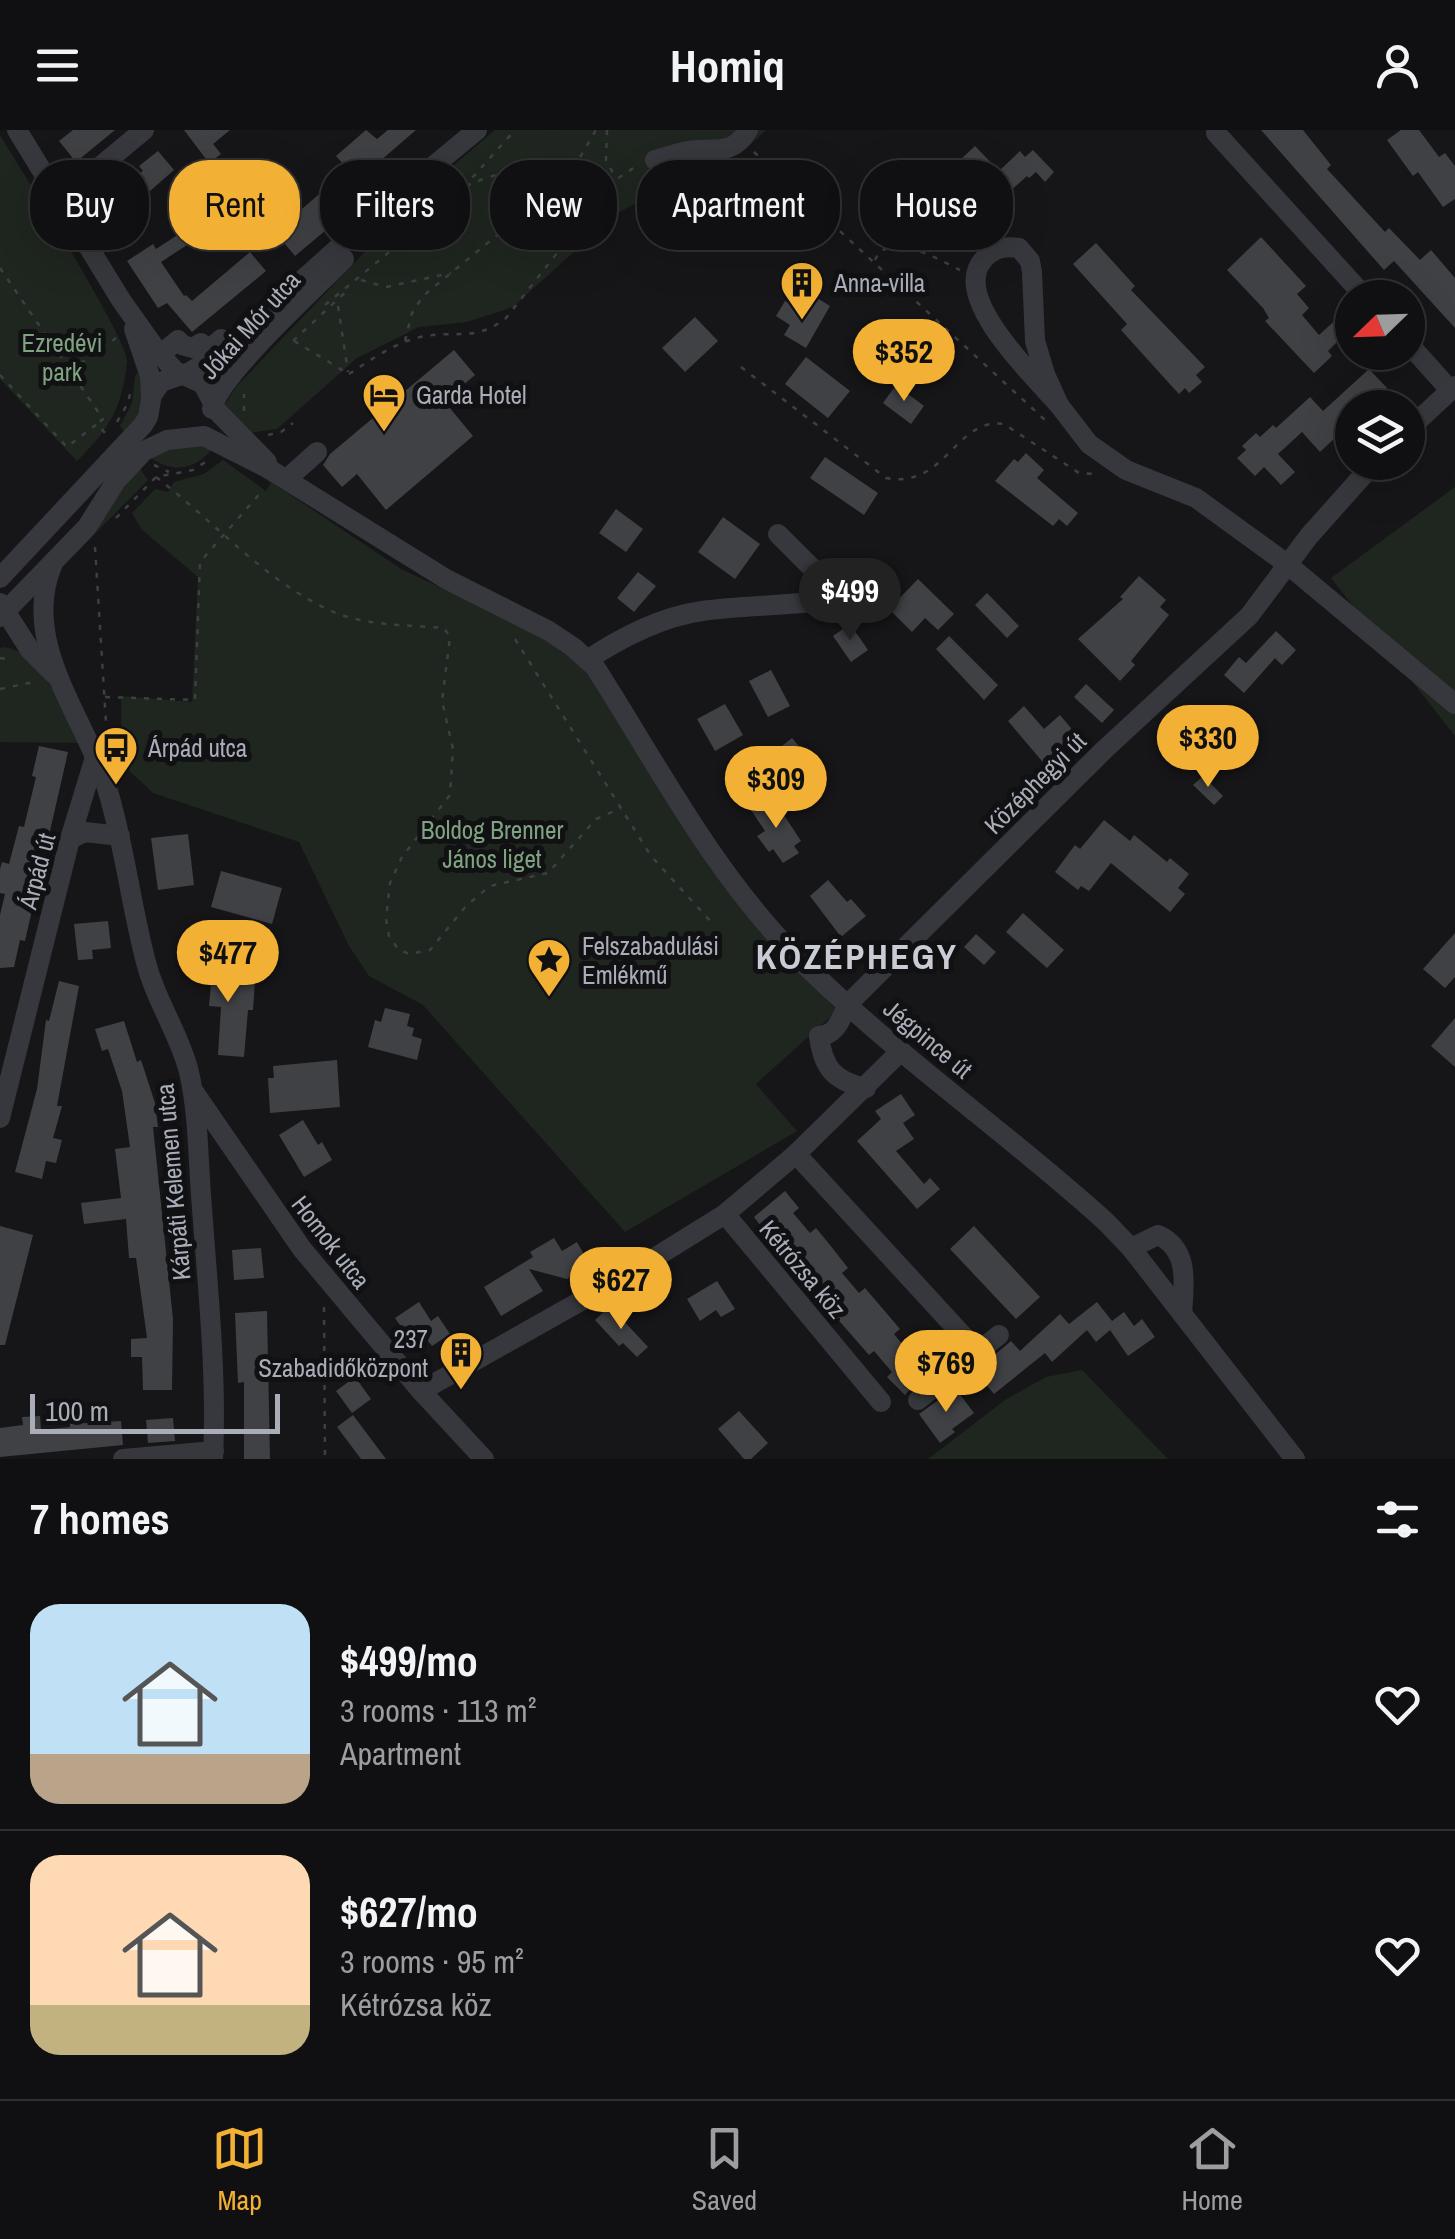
<!DOCTYPE html>
<meta charset="utf-8">
<style>
:root{--surface:#101012;--page:#19191b;--text:#f1f3f6;--muted:#9c9d9f;--line:#303032;--accent:#f2b134}
body{margin:0;font-family:"Archivo Narrow",sans-serif;background:var(--page);color:var(--text);height:100vh;display:flex;flex-direction:column;font-size:38px;white-space:nowrap}
*{box-sizing:border-box;margin:0}
p{font-size:32px;color:var(--muted)}
.icon{flex:none;width:55px;height:55px;fill:none;stroke:currentColor;stroke-width:2;stroke-linecap:round;stroke-linejoin:round}
.map{position:relative;height:1329px;overflow:hidden}
.drawer{display:flex;flex-direction:column;background:var(--surface);flex:1}
.drawer>*{flex:none}
.hud{position:absolute;left:30px;top:30px;width:1395px;height:90px;display:flex;gap:20px}
.needle{width:65px;rotate:247deg}
.fabs{position:absolute;left:1335px;top:150px;display:grid;gap:20px}
.fabs a{display:grid;place-items:center;width:90px;height:90px;border-radius:50%;background:var(--surface);box-shadow:0 10px 40px #0002,0 0 0 2px var(--line);font-size:50px}
.scale{position:absolute;left:30px;bottom:25px;width:250px;box-sizing:border-box;padding-left:10px;border:5px solid #a8adb8;border-top:0;font-size:28px;line-height:35px;white-space:nowrap;color:#a8adb8;-webkit-text-stroke:8px #111113;paint-order:stroke}
.price{position:absolute;translate:-50% -85px;padding:0 22px;border-radius:35px;background:var(--accent);color:#111;font-size:32px;line-height:65px;filter:drop-shadow(0 2px 5px #0008)}
.price::after{content:'';position:absolute;left:50%;top:60px;width:30px;height:22px;margin-left:-15px;background:inherit;clip-path:polygon(0 0,100% 0,50% 100%)}
.price.on{background:#222;color:#fff}
ul{padding:0;list-style:none}
li{display:flex;align-items:center;gap:30px;height:250px;padding:0 30px}
li+li{border-top:2px solid var(--line)}
li span{display:grid;place-items:center;flex:none;width:280px;height:200px;border-radius:30px;color:#555}
li>.icon{margin-inline-start:auto}
span .icon{width:120px;height:120px;fill:#fffc;stroke-width:1}
li b{font-size:42px}
h2{display:flex;justify-content:space-between;align-items:center;height:120px;padding:0 30px;font-size:42px}
.tag{padding:0 35px;border-radius:40px;background:var(--surface);box-shadow:0 10px 40px #0002,0 0 0 2px var(--line);font-size:35px;line-height:90px}
.tag.on{background:var(--accent);color:#111}
header{display:flex;justify-content:space-between;align-items:center;height:130px;padding:0 30px;background:var(--surface);font-size:45px;font-weight:800}
.dock{display:flex;justify-content:space-around;align-items:center;height:140px;border-top:2px solid var(--line);background:var(--surface);font-size:28px;color:var(--muted)}
.dock a{display:grid;justify-items:center;gap:5px}
.dock .on{color:var(--accent)}
.map>svg:first-child{display:block}
.green{fill:#1e261f}
.building{fill:#404145}
.lines{fill:none;stroke-linecap:round;stroke-linejoin:round}
.path{stroke:#3d3f44;stroke-width:2.5;stroke-dasharray:5 8;stroke-linecap:butt}
.minor{stroke:#37383d;stroke-width:20}
.labels{text-anchor:middle;stroke-width:10;stroke-linejoin:round;paint-order:stroke}
.poi-label{font-size:25px;fill:#a8adb8;stroke:#111113;text-anchor:start}
.street-label{font-size:25px;fill:#a8adb8;stroke:#111113}
.park-label{font-size:25px;fill:#7fa381;stroke:#111113}
.district-label{font-size:35px;font-weight:bold;letter-spacing:2.5px;fill:#c9ccd4;stroke:#111113}
</style>
<header><svg class="icon" aria-label="menu" viewBox="0 0 24 24"><path d="M4 6h16M4 12h16M4 18h16"/></svg>Homiq<svg class="icon" aria-label="person" viewBox="0 0 24 24"><circle cx="12" cy="8" r="4"/><path d="M4 21q1-7 8-7t8 7"/></svg></header>
<div class="map">
<svg width="1455" height="1329" viewBox="0 0 1455 1329">
<rect width="100%" height="100%" fill="#161618"/>
<!-- green -->
<g class="green">
<polygon points="495,0 766,0 748,17 617,83 513,177 467,192 419,197 357,228 277,299 241,304 220,282 236,257 421,63"/>
<path d="M 0,5 C 19,37 129,210 127,232 C 122,279 109,299 77,331 L 0,249 Z"/>
<polygon points="141,239 142,281 126,304 120,296 132,273 135,246"/>
<path d="M 202,314 L 214,317 C 195,341 172,344 148,326 L 167,318 Z"/>
<polygon points="223,330 266,361 271,353 255,341 401,439 542,505 567,523 594,551 766,800 837,881 756,954 797,1001 625,1102 423,875 369,846 349,816 299,712 153,663 122,634 121,566 192,572 198,447 141,399 132,383 155,359 168,362 174,352 204,344"/>
<polygon points="139,337 148,350 75,424"/>
<polygon points="1455,357 1455,606 1331,448"/>
<path d="M 5,517 C 48,526 64,579 81,613 L 0,612 L 0,518 Z"/>
<polygon points="1082,1240 1168,1329 928,1329 1005,1270 1046,1247"/>
</g>
<!-- building -->
<g class="building">
<polygon points="73,0 115,0 76,32 59,11"/>
<polygon points="184,0 230,0 213,14 221,24 209,33"/>
<polygon points="366,0 377,9 388,0 416,0 358,50 336,26"/>
<polygon points="1261,0 1303,0 1331,35 1327,39 1385,102 1389,98 1420,130 1431,120 1455,148 1455,198 1394,131 1384,140"/>
<polygon points="1401,0 1419,0 1439,27 1445,23 1455,36 1455,69 1443,77 1418,42 1413,46 1387,10"/>
<polygon points="975,16 999,41 1020,21 1025,27 1033,20 1054,42 1045,52 1036,42 1029,48 1027,46 1007,64 1014,71 988,96 966,72 933,104 909,78"/>
<polygon points="158,21 174,40 142,68 146,74 138,80 144,90 119,106 96,73 143,41 139,36"/>
<polygon points="324,60 345,84 295,126 275,102"/>
<polygon points="179,104 187,115 161,132 184,166 186,165 192,171 250,122 266,141 192,202 167,173 158,178 127,131 153,114 156,119"/>
<polygon points="1261,107 1306,156 1297,164 1309,178 1302,185 1319,205 1341,185 1352,197 1328,221 1332,226 1314,243 1265,191 1269,188 1263,178 1227,140"/>
<polygon points="1096,113 1135,156 1131,160 1205,237 1196,245 1202,252 1189,263 1185,258 1179,264 1158,241 1121,200 1127,194 1073,134"/>
<polygon points="809,163 830,176 806,218 784,205 790,195 776,186 785,171 800,180"/>
<polygon points="695,187 718,211 685,242 662,218"/>
<polygon points="454,220 475,245 444,271 473,306 386,380 357,344 342,357 323,335 330,324"/>
<polygon points="806,227 850,261 828,288 785,254"/>
<polygon points="1369,239 1387,258 1366,278 1352,278 1352,292 1320,322 1302,302 1278,324 1295,342 1281,355 1264,337 1255,346 1237,328 1246,320 1242,316 1256,303 1260,307 1273,295 1276,298 1310,267 1323,281"/>
<polygon points="896,255 924,276 911,294 883,273"/>
<polygon points="1026,323 1044,340 1037,348 1078,383 1067,396 1059,389 1053,396 995,351 1014,329 1018,332"/>
<polygon points="825,327 878,363 864,385 810,348"/>
<polygon points="616,379 643,399 626,422 599,403"/>
<polygon points="723,387 760,414 735,449 698,422"/>
<polygon points="638,442 656,456 634,482 617,468"/>
<polygon points="1139,446 1166,470 1160,477 1169,485 1131,531 1135,535 1120,551 1078,509 1123,469 1120,467"/>
<polygon points="918,449 954,484 938,500 925,488 912,502 889,479"/>
<polygon points="987,463 1019,496 1007,508 975,475"/>
<polygon points="850,494 868,520 851,532 833,506"/>
<polygon points="1276,501 1296,520 1282,535 1275,528 1244,563 1224,545 1239,527 1246,533"/>
<polygon points="949,506 998,555 984,570 936,519"/>
<polygon points="771,540 790,576 768,587 749,551"/>
<polygon points="1086,554 1114,580 1102,593 1074,567"/>
<polygon points="725,574 743,605 715,621 697,589"/>
<polygon points="1024,576 1044,599 1060,585 1080,609 1047,637 1008,591"/>
<polygon points="792,608 808,627 788,643 772,624"/>
<polygon points="39,616 68,622 25,811 20,810 14,837 0,838 0,785 5,764 0,763 0,739 2,732 9,734 19,696 24,697 36,647 32,646"/>
<polygon points="1203,646 1223,666 1214,675 1193,655"/>
<polygon points="772,667 801,711 794,716 799,723 783,733 773,719 769,722 757,706 765,701 751,680"/>
<polygon points="1104,690 1130,711 1134,705 1167,732 1170,728 1189,744 1178,758 1185,764 1170,782 1111,733 1089,761 1081,756 1078,760 1055,742 1075,715 1080,719"/>
<polygon points="188,704 194,755 158,760 151,708"/>
<polygon points="221,741 282,758 272,794 211,777"/>
<polygon points="828,750 847,772 851,769 866,786 841,807 810,766"/>
<polygon points="1023,783 1064,820 1047,838 1006,802"/>
<polygon points="108,791 111,818 92,820 93,829 78,830 74,794"/>
<polygon points="1455,803 1455,847 1445,858 1423,839"/>
<polygon points="976,804 996,822 984,835 964,817"/>
<polygon points="196,832 235,836 234,849 255,851 253,880 248,880 244,927 218,925 221,877 209,876 211,854 194,852"/>
<polygon points="59,851 79,856 57,976 62,976 53,1008 62,1010 56,1033 46,1031 42,1049 15,1042 37,959 46,890 49,891"/>
<polygon points="385,878 410,884 407,896 414,898 412,906 422,909 417,930 368,917 375,890 381,892"/>
<polygon points="1455,888 1455,937 1431,916"/>
<polygon points="124,891 137,932 141,930 155,973 158,997 153,997 173,1189 172,1260 143,1260 142,1227 131,1227 131,1209 147,1208 136,1128 129,1128 126,1089 84,1094 81,1073 121,1068 115,1019 130,1017 122,961 108,919 102,921 95,899"/>
<polygon points="337,930 340,977 270,983 268,948 274,948 273,936"/>
<polygon points="901,964 915,985 903,993 914,1009 896,1021 924,1054 930,1048 940,1059 917,1079 857,1011 881,989 875,981"/>
<polygon points="303,990 318,1015 322,1012 332,1030 304,1047 279,1005"/>
<polygon points="785,1061 799,1078 793,1083 810,1103 816,1098 830,1115 848,1138 842,1143 859,1163 865,1158 900,1199 894,1204 911,1225 917,1219 931,1236 905,1265 887,1247 892,1242 874,1221 869,1225 834,1185 840,1181 822,1159 817,1163 785,1125 791,1121 773,1099 767,1104 754,1087"/>
<polygon points="0,1096 33,1105 5,1215 0,1215"/>
<polygon points="974,1096 1040,1167 1016,1189 950,1119"/>
<polygon points="554,1108 562,1121 577,1112 590,1135 567,1149 529,1139 543,1161 501,1186 484,1157 533,1127 530,1122"/>
<polygon points="261,1118 264,1148 234,1150 232,1120"/>
<polygon points="717,1151 735,1179 721,1187 716,1180 700,1191 687,1169"/>
<polygon points="419,1172 431,1191 438,1186 450,1204 432,1216 425,1207 414,1215 395,1188"/>
<polygon points="1097,1172 1112,1191 1124,1182 1134,1196 1142,1189 1155,1207 1128,1226 1110,1200 1096,1212 1087,1200 1052,1232 1045,1223 994,1264 978,1245 981,1243 978,1239 1011,1211 1020,1221 1060,1184 1069,1194"/>
<polygon points="610,1176 648,1217 637,1227 623,1213 619,1216 595,1190"/>
<polygon points="267,1181 270,1329 244,1329 244,1252 238,1253 235,1183"/>
<polygon points="355,1247 371,1269 352,1283 336,1261"/>
<polygon points="955,1258 974,1283 952,1299 955,1302 940,1313 919,1284"/>
<polygon points="739,1281 768,1313 751,1329 744,1329 718,1299"/>
<polygon points="353,1285 386,1329 361,1329 337,1297"/>
<polygon points="40,1286 41,1300 70,1297 70,1294 121,1291 123,1315 0,1327 0,1298 23,1295 22,1287"/>
<polygon points="173,1288 175,1311 148,1313 146,1290"/>
</g>
<g class="lines">
<!-- path -->
<g class="path">
<polyline points="607,0 606,30 615,47"/>
<polyline points="754,22 1046,291"/>
<path d="M 466,56 C 524,31 544,38 601,57"/>
<path d="M 875,130 L 879,122 C 903,107 937,129 960,140"/>
<polyline points="0,138 103,289 97,294"/>
<polyline points="361,150 386,157 451,143"/>
<polyline points="325,175 428,90 464,57 515,0"/>
<polyline points="338,176 348,242"/>
<polyline points="293,211 350,158"/>
<polyline points="294,211 347,243"/>
<polyline points="405,211 412,183 423,166 569,46 596,0"/>
<path d="M 741,237 L 886,348 C 947,359 955,287 1004,294 L 1079,343 L 1095,344"/>
<polyline points="70,241 116,208"/>
<path d="M 349,244 C 369,231 390,216 413,209 C 450,197 472,215 506,188 L 583,90 L 603,58 L 635,37"/>
<polyline points="0,245 67,317 97,294 106,304"/>
<polyline points="244,281 244,264"/>
<polyline points="117,292 128,273 131,259"/>
<polyline points="268,305 281,302 293,293"/>
<polyline points="154,335 169,342"/>
<path d="M 156,347 C 215,392 267,454 336,483 C 369,496 410,495 444,498 L 450,507 L 442,571 L 453,619 L 450,665 L 402,727 L 390,753 L 386,789 L 389,806 L 398,819 L 409,824 L 430,820 L 466,776 L 490,756 L 548,743 L 596,689 L 621,678"/>
<polyline points="116,388 156,347 193,340 207,331"/>
<polyline points="95,417 107,609"/>
<polyline points="515,509 651,726 713,794"/>
<polyline points="0,528 13,530"/>
<polyline points="0,559 34,552"/>
<polyline points="105,567 195,570 200,432 263,360"/>
<polyline points="324,1177 325,1329"/>
</g>
<!-- minor -->
<g class="minor">
<polyline points="17,0 121,170 155,218 175,241 203,254 217,281 267,332"/>
<polyline points="1216,3 1366,168"/>
<path d="M 655,30 C 668,27 684,20 697,20 C 721,19 734,23 748,0"/>
<polyline points="60,70 144,0"/>
<polyline points="134,199 150,246 151,268"/>
<polyline points="1408,213 1450,260"/>
<polyline points="168,218 178,210 182,215 193,218 201,213 207,221 221,209"/>
<path d="M 1059,275 C 1036,248 950,168 983,130 C 993,118 1004,116 1019,118 L 1030,131 L 1032,142 L 1035,211 L 1045,244 L 1059,275 L 1089,314 L 1126,340 L 1196,368 L 1287,434 L 1455,574"/>
<path d="M 212,279 C 219,245 316,158 344,129"/>
<polyline points="1408,300 1455,256"/>
<polyline points="287,349 317,322"/>
<path d="M 52,436 C 20,513 85,587 107,658 C 125,716 131,778 147,836 C 157,873 180,905 189,942 C 199,986 198,1034 202,1078 C 208,1162 217,1245 213,1329"/>
<polyline points="0,448 143,295 148,287 152,265 161,252 190,242 228,217 379,81 477,0"/>
<polyline points="0,473 30,520 54,544"/>
<path d="M 0,487 L 87,397 L 116,351 L 144,321 L 167,310 L 204,306 L 269,339 L 446,449 L 549,501 L 573,517 L 595,537 C 657,634 713,742 794,824 C 890,922 1005,1000 1106,1092 L 1131,1118 L 1295,1329"/>
<path d="M 587,530 C 622,507 660,487 702,481 C 738,476 775,476 811,472 L 820,465 L 824,450 L 778,404"/>
<polyline points="70,709 85,702 120,706"/>
<path d="M 866,958 C 834,951 823,938 819,906 C 837,905 841,888 848,874 L 1104,620 L 1249,486 L 1309,406 L 1375,332"/>
<polyline points="194,962 302,1119 421,1261 484,1329"/>
<polyline points="0,988 70,709 96,624"/>
<polyline points="796,1024 978,1222"/>
<polyline points="725,1084 881,1272"/>
<path d="M 1131,1118 L 1158,1105 C 1190,1119 1184,1155 1182,1184"/>
<polyline points="421,1261 627,1145 725,1084 796,1024 901,921"/>
<polyline points="918,1270 999,1205"/>
<polyline points="123,1329 214,1321"/>
</g>
</g>
<!-- icons -->
<defs>
<symbol id="building-pin" viewBox="-11 -11 22 30"><path d="M0 17L-7.5 6A9.5 9.5 0 1 1 7.5 6Z" fill="#f2b134" stroke="#111113"/><path d="M-4-6H4V6H1V3H-1V6H-4ZM-2.5-4.3h1.7v1.8h-1.7ZM.8-4.3h1.7v1.8H.8ZM-2.5-1h1.7V.8h-1.7ZM.8-1h1.7V.8H.8Z" fill="#111"/></symbol>
<symbol id="hotel-pin" viewBox="-11 -11 22 30"><path d="M0 17L-7.5 6A9.5 9.5 0 1 1 7.5 6Z" fill="#f2b134" stroke="#111113"/><path d="M-6-4.5h1.5V1H6V5H4.5V3h-9V5H-6ZM-4 0a1.8 1.8 0 1 1 3.6 0ZM.5 0V-2.5h3Q6-2.5 6 0Z" fill="#111"/></symbol>
<symbol id="bus-pin" viewBox="-11 -11 22 30"><path d="M0 17L-7.5 6A9.5 9.5 0 1 1 7.5 6Z" fill="#f2b134" stroke="#111113"/><path d="M-5-6H5V4H4V6H2V4H-2V6H-4V4H-5ZM-3.5-4V0h7V-4ZM-3.5 1.2v1.5H-2V1.2ZM2 1.2v1.5H3.5V1.2Z" fill="#111"/></symbol>
<symbol id="sight-pin" viewBox="-11 -11 22 30"><path d="M0 17L-7.5 6A9.5 9.5 0 1 1 7.5 6Z" fill="#f2b134" stroke="#111113"/><path d="M0-6L1.8-2.2L6-1.7L2.9 1.2L3.7 5.4L0 3.3L-3.7 5.4L-2.9 1.2L-6-1.7L-1.8-2.2Z" fill="#111"/></symbol>
</defs>
<g fill-rule="evenodd">
<use href="#building-pin" x="777" y="128" width="50" height="68"/>
<use href="#hotel-pin" x="359" y="240" width="50" height="68"/>
<use href="#bus-pin" x="91" y="593" width="50" height="68"/>
<use href="#sight-pin" x="524" y="805" width="50" height="68"/>
<use href="#building-pin" x="436" y="1198" width="50" height="68"/>
</g>
<g class="labels">
<!-- poi labels -->
<g class="poi-label">
<text x="834" y="162">Anna-villa</text>
<text x="416" y="274">Garda Hotel</text>
<text x="148" y="627">Árpád utca</text>
<text x="582" y="825">Felszabadulási<tspan x="582" dy="29">Emlékmű</tspan></text>
<text x="428" y="1218" text-anchor="end">237<tspan x="428" dy="29">Szabadidőközpont</tspan></text>
</g>
<!-- street labels -->
<g class="street-label">
<text transform="translate(250 195) rotate(-48)" y="9">Jókai Mór utca</text>
<text transform="translate(1035 653) rotate(-45)" y="9">Középhegyi út</text>
<text transform="translate(37 741) rotate(-75)" y="9">Árpád út</text>
<text transform="translate(928 909) rotate(40)" y="9">Jégpince út</text>
<text transform="translate(173 1052) rotate(-95)" y="9">Kárpáti Kelemen utca</text>
<text transform="translate(331 1112) rotate(52)" y="9">Homok utca</text>
<text transform="translate(803 1139) rotate(50)" y="9">Kétrózsa köz</text>
</g>
<!-- park labels -->
<g class="park-label">
<text x="62" y="222">Ezredévi<tspan x="62" dy="29">park</tspan></text>
<text x="492" y="709">Boldog Brenner<tspan x="492" dy="29">János liget</tspan></text>
</g>
<!-- district labels -->
<g class="district-label">
<text x="857" y="839">KÖZÉPHEGY</text>
</g>
</g>
</svg>
<div class="fabs">
<a><svg class="needle" viewBox="-14 -14 28 28"><path d="M0-13l5 13h-10z" fill="#e53935"/><path d="M0 13l5-13h-10z" fill="#9c9d9f"/></svg></a>
<a><svg class="icon" aria-label="layers" viewBox="0 0 24 24"><path d="M12 4l9 5-9 5-9-5zM3 14l9 5 9-5"/></svg></a>
</div>
<div class="scale">100 m</div>
<b class="price" style="left:904px;top:274px">$352</b>
<b class="price on" style="left:850px;top:513px">$499</b>
<b class="price" style="left:1208px;top:660px">$330</b>
<b class="price" style="left:776px;top:701px">$309</b>
<b class="price" style="left:228px;top:875px">$477</b>
<b class="price" style="left:621px;top:1202px">$627</b>
<b class="price" style="left:946px;top:1285px">$769</b>
<div class="hud">
<a class="tag">Buy</a>
<a class="tag on">Rent</a>
<a class="tag">Filters</a>
<a class="tag">New</a>
<a class="tag">Apartment</a>
<a class="tag">House</a>
</div>
</div>
<section class="drawer">
<h2>7 homes<svg class="icon" aria-label="filters" viewBox="0 0 24 24"><path d="M4 7h16M4 17h16"/><circle cx="9" cy="7" r="2"/><circle cx="15" cy="17" r="2"/></svg></h2>
<ul>
<li><span style="background:linear-gradient(#bfe0f5 75%,#b9a48a 0)"><svg class="icon" aria-label="home" viewBox="0 0 24 24"><path d="M3 11l9-7 9 7M6 9v11h12V9"/></svg></span><div><b>$499/mo</b><p>3 rooms · 113 m²</p><p>Apartment</p></div><svg class="icon" aria-label="heart" viewBox="0 0 24 24"><path d="M12 20l-8-8c-3-5 5-10 8-4 3-6 11-1 8 4z"/></svg></li>
<li><span style="background:linear-gradient(#ffd9b3 75%,#c2b280 0)"><svg class="icon" aria-label="home" viewBox="0 0 24 24"><path d="M3 11l9-7 9 7M6 9v11h12V9"/></svg></span><div><b>$627/mo</b><p>3 rooms · 95 m²</p><p>Kétrózsa köz</p></div><svg class="icon" aria-label="heart" viewBox="0 0 24 24"><path d="M12 20l-8-8c-3-5 5-10 8-4 3-6 11-1 8 4z"/></svg></li>
</ul>
</section>
<nav class="dock">
<a class="on"><svg class="icon" aria-label="map" viewBox="0 0 24 24"><path d="M3 6l6-2 6 2 6-2v14l-6 2-6-2-6 2zM9 4v14M15 6v14"/></svg>Map</a>
<a><svg class="icon" aria-label="saved" viewBox="0 0 24 24"><path d="M7 4h10v16l-5-4-5 4z"/></svg>Saved</a>
<a><svg class="icon" aria-label="home" viewBox="0 0 24 24"><path d="M3 11l9-7 9 7M6 9v11h12V9"/></svg>Home</a>
</nav>
